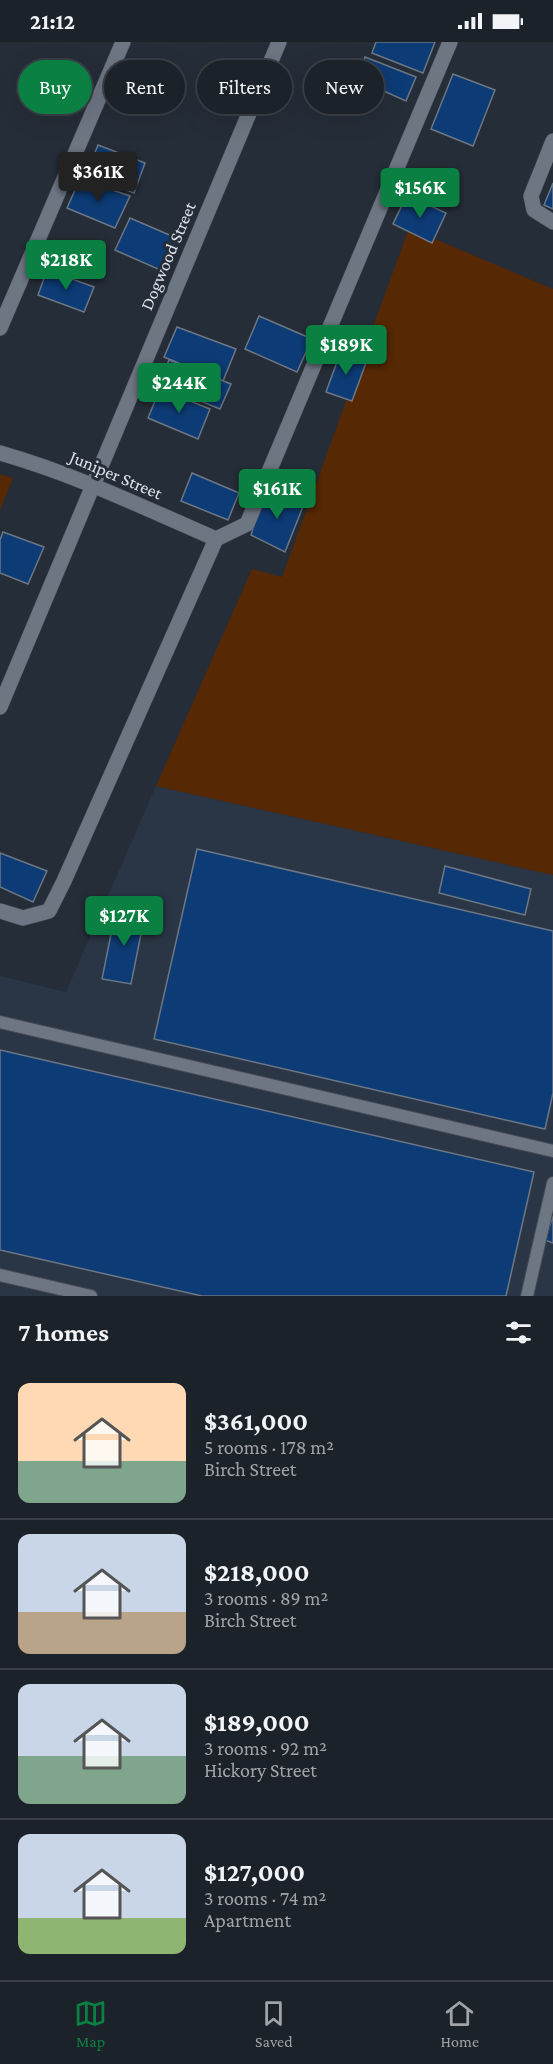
<!DOCTYPE html>
<meta charset="utf-8">
<style>
:root{--surface:#1c222a;--page:#252a32;--text:#f1f3f6;--muted:#a0a4a8;--line:#3a3f47;--accent:#0b8043}
body{margin:0;font-family:"Crimson Pro",serif;background:var(--page);color:var(--text);height:100vh;display:flex;flex-direction:column;font-size:22px;white-space:nowrap}
*{box-sizing:border-box;margin:0}
p{font-size:20px;color:var(--muted)}
.icon{flex:none;width:33px;height:33px;fill:none;stroke:currentColor;stroke-width:2;stroke-linecap:round;stroke-linejoin:round}
.map{position:relative;height:1254px;overflow:hidden}
.sheet{display:flex;flex-direction:column;background:var(--surface);flex:1}
.sheet>*{flex:none}
.guide{position:absolute;left:18px;top:18px;width:518px;height:54px;display:flex;gap:12px}
.price{position:absolute;translate:-50% -51px;padding:0 14px;border-radius:6px;background:var(--accent);color:#fff;font-size:20px;line-height:39px;filter:drop-shadow(0 2px 3px #0008)}
.price::after{content:'';position:absolute;left:50%;top:36px;width:18px;height:14px;margin-left:-9px;background:inherit;clip-path:polygon(0 0,100% 0,50% 100%)}
.price.selected{background:#222;color:#fff}
ul{padding:0;list-style:none}
li{display:flex;align-items:center;gap:18px;height:150px;padding:0 18px}
li+li{border-top:2px solid var(--line)}
li span{display:grid;place-items:center;flex:none;width:168px;height:120px;border-radius:12px;color:#555}
li>.icon{margin-inline-start:auto}
span .icon{width:72px;height:72px;fill:#fffc;stroke-width:1}
li b{font-size:26px}
h2{display:flex;justify-content:space-between;align-items:center;height:72px;padding:0 18px;font-size:26px}
.tag{padding:0 21px;border-radius:27px;background:var(--surface);box-shadow:0 6px 24px #0002,0 0 0 2px var(--line);font-size:21px;line-height:54px}
.tag.selected{background:var(--accent);color:#fff}
.status{display:flex;justify-content:space-between;align-items:center;height:42px;padding:0 30px;background:var(--surface);direction:ltr}
.status svg{height:16px;fill:currentColor}
.tab-bar{display:flex;justify-content:space-around;align-items:center;height:84px;border-top:2px solid var(--line);background:var(--surface);font-size:16px;color:var(--muted)}
.tab-bar a{display:grid;justify-items:center;gap:3px}
.tab-bar .selected{color:var(--accent)}
.map>svg:first-child{display:block}
.built{fill:#2a3646}
.green{fill:#562804}
.building{fill:#0d3b75;stroke:#6d7683;stroke-width:1.5}
.lines{fill:none;stroke-linecap:round;stroke-linejoin:round}
.service-casing{stroke:#444a54;stroke-width:14}
.minor-casing{stroke:#444a54;stroke-width:16}
.service{stroke:#6d7683;stroke-width:12}
.minor{stroke:#6d7683;stroke-width:15}
.labels{text-anchor:middle;stroke-width:6;stroke-linejoin:round;paint-order:stroke}
.street-label{font-size:18px;fill:#dce2e9;stroke:#252d38}
</style>
<div class="status"><b>21:12</b><svg viewBox="0 0 49 12"><path d="M0 12V9h3v3zM5 12V6h3v6zM10 12V3h3v9zM15 12V0h3v12zM26 1h20v11H26zM47 4h2v5h-2z"/></svg></div>
<div class="map">
<svg width="553" height="1254" viewBox="0 0 553 1254">
<rect width="100%" height="100%" fill="#252d38"/>
<!-- built -->
<polygon class="built" points="156,744 553,833 553,1254 0,1254 0,934 66,950"/>
<!-- green -->
<g class="green">
<polygon points="409,186 553,247 553,833 156,744 252,527 282,535"/>
<polygon points="0,432 13,436 0,468"/>
</g>
<!-- building -->
<g class="building">
<polygon points="376,0 435,0 423,31 372,11"/>
<polygon points="365,15 416,35 406,59 359,38"/>
<polygon points="453,32 495,48 473,104 431,87"/>
<polygon points="98,103 145,121 134,151 86,133"/>
<polygon points="80,137 130,154 115,186 67,166"/>
<polygon points="553,141 553,167 544,163"/>
<polygon points="407,153 446,171 432,201 393,182"/>
<polygon points="130,176 181,198 167,231 115,208"/>
<polygon points="47,228 94,245 84,270 38,253"/>
<polygon points="259,274 312,297 297,330 245,307"/>
<polygon points="177,285 236,307 223,339 164,315"/>
<polygon points="341,309 367,318 352,359 326,350"/>
<polygon points="169,318 231,342 220,367 159,342"/>
<polygon points="160,347 210,367 198,397 148,376"/>
<polygon points="192,431 239,451 228,478 181,459"/>
<polygon points="265,449 304,462 285,510 251,493"/>
<polygon points="3,490 44,505 28,542 0,531 0,498"/>
<polygon points="197,807 553,889 553,1051 545,1087 154,997"/>
<polygon points="0,811 47,829 33,860 0,845"/>
<polygon points="445,824 531,847 525,873 439,851"/>
<polygon points="116,867 145,872 131,942 102,937"/>
<polygon points="0,1008 534,1130 506,1254 202,1254 0,1208"/>
<polygon points="553,1174 553,1201 545,1198"/>
</g>
<g class="lines">
<defs>
<g id="service">
<polyline points="0,980 553,1109"/>
<polyline points="0,1233 91,1254"/>
<polyline points="527,1254 553,1141"/>
</g>
<g id="minor">
<polyline points="553,99 531,154 534,168 553,180"/>
<polyline points="0,286 123,0"/>
<path d="M 0,411 C 74,432 145,466 216,497"/>
<polyline points="216,497 247,482 450,0"/>
<polyline points="0,665 279,0"/>
<polyline points="0,869 23,876 49,869 64,839 216,497"/>
</g>
</defs>
<!-- service casing -->
<use href="#service" class="service-casing"/>
<!-- minor casing -->
<use href="#minor" class="minor-casing"/>
<!-- service -->
<use href="#service" class="service"/>
<!-- minor -->
<use href="#minor" class="minor"/>
</g>
<g class="labels">
<!-- street labels -->
<g class="street-label">
<text transform="translate(168 214) rotate(-67)" y="6">Dogwood Street</text>
<text transform="translate(116 433) rotate(23)" y="6">Juniper Street</text>
</g>
</g>
</svg>
<b class="price selected" style="left:98px;top:161px">$361K</b>
<b class="price" style="left:420px;top:177px">$156K</b>
<b class="price" style="left:66px;top:249px">$218K</b>
<b class="price" style="left:346px;top:334px">$189K</b>
<b class="price" style="left:179px;top:372px">$244K</b>
<b class="price" style="left:277px;top:478px">$161K</b>
<b class="price" style="left:124px;top:905px">$127K</b>
<div class="guide">
<a class="tag selected">Buy</a>
<a class="tag">Rent</a>
<a class="tag">Filters</a>
<a class="tag">New</a>
</div>
</div>
<section class="sheet">
<h2>7 homes<svg class="icon" aria-label="filters" viewBox="0 0 24 24"><path d="M4 7h16M4 17h16"/><circle cx="9" cy="7" r="2"/><circle cx="15" cy="17" r="2"/></svg></h2>
<ul>
<li><span style="background:linear-gradient(#ffd9b3 65%,#7fa58c 0)"><svg class="icon" aria-label="home" viewBox="0 0 24 24"><path d="M3 11l9-7 9 7M6 9v11h12V9"/></svg></span><div><b>$361,000</b><p>5 rooms · 178 m²</p><p>Birch Street</p></div></li>
<li><span style="background:linear-gradient(#c9d6e8 65%,#b9a48a 0)"><svg class="icon" aria-label="home" viewBox="0 0 24 24"><path d="M3 11l9-7 9 7M6 9v11h12V9"/></svg></span><div><b>$218,000</b><p>3 rooms · 89 m²</p><p>Birch Street</p></div></li>
<li><span style="background:linear-gradient(#c9d6e8 60%,#7fa58c 0)"><svg class="icon" aria-label="home" viewBox="0 0 24 24"><path d="M3 11l9-7 9 7M6 9v11h12V9"/></svg></span><div><b>$189,000</b><p>3 rooms · 92 m²</p><p>Hickory Street</p></div></li>
<li><span style="background:linear-gradient(#c9d6e8 70%,#8fb573 0)"><svg class="icon" aria-label="home" viewBox="0 0 24 24"><path d="M3 11l9-7 9 7M6 9v11h12V9"/></svg></span><div><b>$127,000</b><p>3 rooms · 74 m²</p><p>Apartment</p></div></li>
</ul>
</section>
<nav class="tab-bar">
<a class="selected"><svg class="icon" aria-label="map" viewBox="0 0 24 24"><path d="M3 6l6-2 6 2 6-2v14l-6 2-6-2-6 2zM9 4v14M15 6v14"/></svg>Map</a>
<a><svg class="icon" aria-label="saved" viewBox="0 0 24 24"><path d="M7 4h10v16l-5-4-5 4z"/></svg>Saved</a>
<a><svg class="icon" aria-label="home" viewBox="0 0 24 24"><path d="M3 11l9-7 9 7M6 9v11h12V9"/></svg>Home</a>
</nav>
